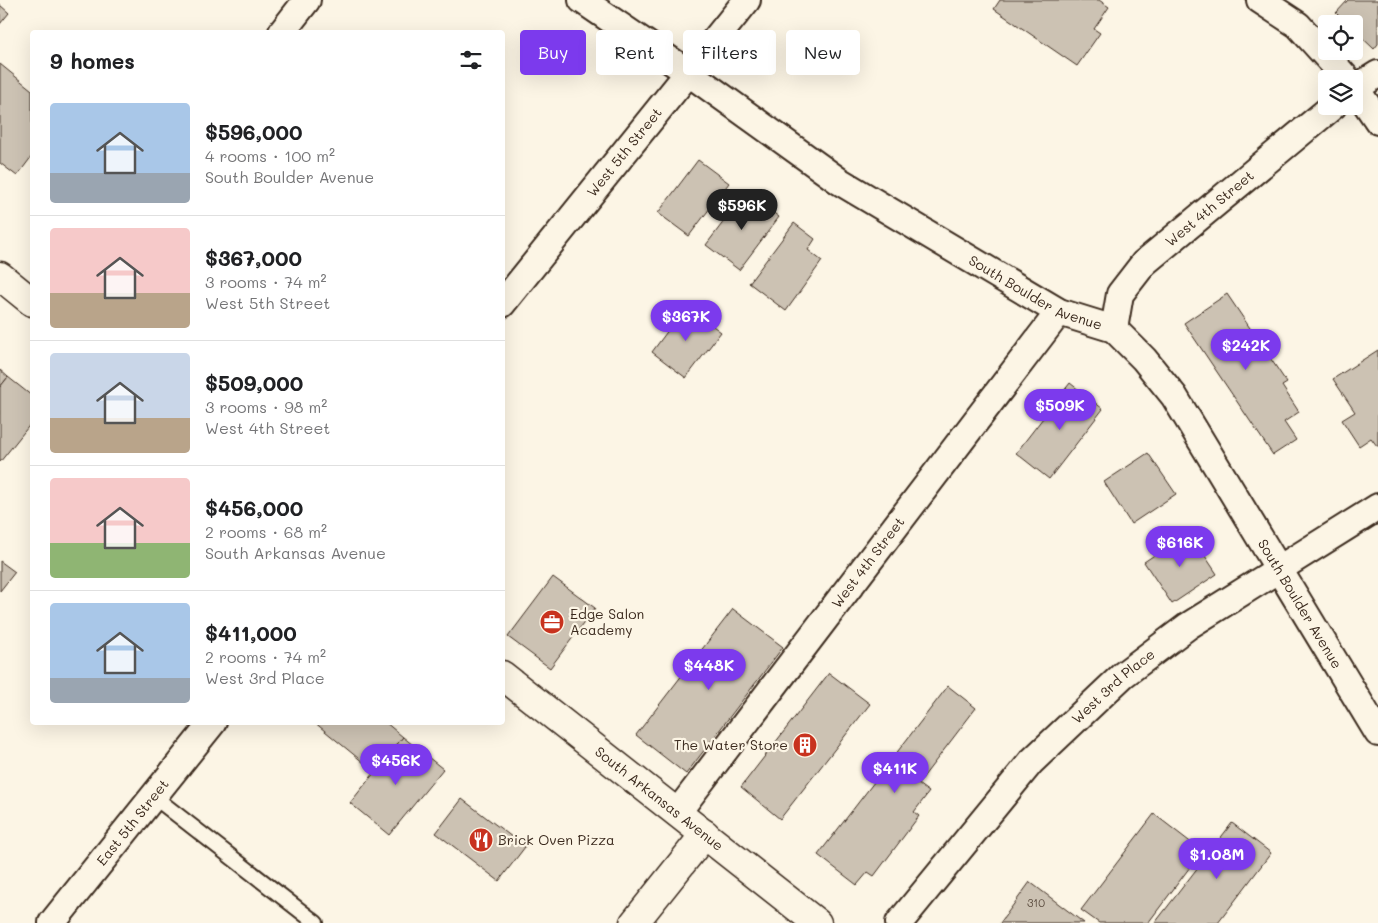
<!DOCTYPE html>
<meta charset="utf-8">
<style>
:root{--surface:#fff;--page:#f2f2f2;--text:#202124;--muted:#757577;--line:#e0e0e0;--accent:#7c3aed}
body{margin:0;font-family:Mali,sans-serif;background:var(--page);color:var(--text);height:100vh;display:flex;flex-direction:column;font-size:19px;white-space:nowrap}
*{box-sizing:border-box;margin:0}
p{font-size:16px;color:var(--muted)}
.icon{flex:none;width:28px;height:28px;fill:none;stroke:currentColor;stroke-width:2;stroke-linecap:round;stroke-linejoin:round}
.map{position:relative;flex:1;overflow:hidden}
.details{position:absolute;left:30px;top:30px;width:475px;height:695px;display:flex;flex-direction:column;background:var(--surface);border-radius:5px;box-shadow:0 5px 20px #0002}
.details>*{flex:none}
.guide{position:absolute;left:520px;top:30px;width:475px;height:45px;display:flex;gap:10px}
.tools{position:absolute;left:1318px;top:15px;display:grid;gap:10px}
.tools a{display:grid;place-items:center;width:45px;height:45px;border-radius:5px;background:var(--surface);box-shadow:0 5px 20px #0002;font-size:25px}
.price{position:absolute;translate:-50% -42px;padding:0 11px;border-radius:18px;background:var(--accent);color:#fff;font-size:16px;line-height:32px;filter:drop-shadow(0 1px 2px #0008)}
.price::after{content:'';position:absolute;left:50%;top:30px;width:15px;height:11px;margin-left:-8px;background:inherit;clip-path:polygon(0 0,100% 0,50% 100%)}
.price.selected{background:#222;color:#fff}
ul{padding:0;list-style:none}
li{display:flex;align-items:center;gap:15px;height:125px;padding:0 20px}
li+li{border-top:1px solid var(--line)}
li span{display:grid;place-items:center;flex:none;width:140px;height:100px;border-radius:5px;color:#555}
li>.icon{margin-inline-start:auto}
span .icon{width:60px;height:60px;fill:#fffc;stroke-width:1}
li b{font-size:21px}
h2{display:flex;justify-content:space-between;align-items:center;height:60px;padding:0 20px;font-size:21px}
.pill{padding:0 18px;border-radius:5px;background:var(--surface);box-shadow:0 5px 20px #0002;font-size:18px;line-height:45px}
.pill.selected{background:var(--accent);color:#fff}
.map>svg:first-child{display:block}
.building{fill:#ccc2b3;stroke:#3b2a1e}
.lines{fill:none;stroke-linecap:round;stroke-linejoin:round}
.lane-casing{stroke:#3b2a1e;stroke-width:18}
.street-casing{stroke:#3b2a1e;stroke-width:30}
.secondary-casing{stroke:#3b2a1e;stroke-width:31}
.highway-casing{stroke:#3b2a1e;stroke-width:31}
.lane{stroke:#fcf5e5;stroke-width:14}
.street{stroke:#fcf5e5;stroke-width:26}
.secondary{stroke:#fcf5e5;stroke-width:28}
.highway{stroke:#fcf5e5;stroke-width:28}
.labels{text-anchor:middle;stroke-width:4.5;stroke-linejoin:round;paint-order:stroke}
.number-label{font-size:11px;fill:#5f5043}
.street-label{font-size:14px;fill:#3b2a1e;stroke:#fcf5e5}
.poi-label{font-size:14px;fill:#3b2a1e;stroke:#fcf5e5;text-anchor:start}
</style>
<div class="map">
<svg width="1378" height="923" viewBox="0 0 1378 923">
<rect width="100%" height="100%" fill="#fcf5e5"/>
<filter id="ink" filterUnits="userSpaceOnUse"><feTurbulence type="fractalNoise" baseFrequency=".02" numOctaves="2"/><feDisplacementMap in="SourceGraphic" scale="10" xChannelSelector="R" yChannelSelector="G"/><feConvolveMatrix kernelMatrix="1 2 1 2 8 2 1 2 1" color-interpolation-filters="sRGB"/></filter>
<g filter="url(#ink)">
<!-- building -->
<g class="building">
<polygon points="1000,0 1099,0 1109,7 1094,29 1100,33 1077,66 994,9"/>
<polygon points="1348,0 1378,0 1378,44 1374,49 1354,30 1354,24 1347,24 1336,13"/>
<polygon points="0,5 9,13 0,24"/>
<polygon points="0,64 32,90 32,156 17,176 0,163"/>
<polygon points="698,160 729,183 689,236 658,213"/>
<polygon points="746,192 779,217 739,270 706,245"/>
<polygon points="794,223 815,239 808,250 822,261 786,311 749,283"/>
<polygon points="1227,294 1287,383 1282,386 1299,412 1284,422 1296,440 1273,455 1184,323"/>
<polygon points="686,306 721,332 686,378 652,352"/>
<polygon points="1378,350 1378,446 1377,446 1371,438 1359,446 1342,420 1355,412 1333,379"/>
<polygon points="0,370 8,377 0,387"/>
<polygon points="8,377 32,396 32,422 0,462 0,387"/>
<polygon points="1070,383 1103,409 1049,479 1016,453"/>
<polygon points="1148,453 1176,494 1131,524 1104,482"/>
<polygon points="1189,532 1217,574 1172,604 1144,562"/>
<polygon points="0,561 15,572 0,591"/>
<polygon points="553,577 595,608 550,668 508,637"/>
<polygon points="733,609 783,647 686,774 636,735"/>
<polygon points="829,673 870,704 780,819 741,787"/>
<polygon points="948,686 976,708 918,784 929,792 914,812 919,816 874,876 868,872 857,885 818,855"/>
<polygon points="314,722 385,722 403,737 375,772"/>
<polygon points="403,737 443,769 389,835 350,803"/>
<polygon points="462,799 525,847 499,881 436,833"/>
<polygon points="1154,814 1202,851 1148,923 1099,923 1081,910"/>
<polygon points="1232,823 1271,853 1218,923 1155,923"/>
<polygon points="1030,882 1084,923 1000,923"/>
</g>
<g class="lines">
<defs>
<polyline id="lane" points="153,796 316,923"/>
<g id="street">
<path id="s1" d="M 582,0 L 689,73 L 839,181 L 1059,312 L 1114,329 L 1144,359 L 1174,396 L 1378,733"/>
<polyline points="1260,0 1298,25 1347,79"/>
<polyline points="282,32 307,0"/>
<polyline points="1354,86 1378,121"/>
<polyline points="1354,89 1378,74"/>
<path id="s2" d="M 502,304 L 747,0"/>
<path id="s3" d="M 1114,329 L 1120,294 L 1144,263 L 1333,106"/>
<path id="s4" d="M 677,813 L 1059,312"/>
<path id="s5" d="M 52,923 L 213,722"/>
<path id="s6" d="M 899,923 L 1031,762 L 1123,675 L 1188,626 L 1378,507"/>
</g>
<polyline id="secondary" points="634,923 705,834"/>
<g id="highway">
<polyline points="0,276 32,302"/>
<path id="s7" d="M 502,675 L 817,923"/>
</g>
</defs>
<!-- lane casing -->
<use href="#lane" class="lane-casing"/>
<!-- street casing -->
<use href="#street" class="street-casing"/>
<!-- secondary casing -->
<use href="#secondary" class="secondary-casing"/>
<!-- highway casing -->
<use href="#highway" class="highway-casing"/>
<!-- lane -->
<use href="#lane" class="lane"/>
<!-- street -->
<use href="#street" class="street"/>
<!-- secondary -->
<use href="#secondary" class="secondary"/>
<!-- highway -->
<use href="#highway" class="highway"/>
</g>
</g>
<!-- icons -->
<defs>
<symbol id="office-disc" viewBox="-11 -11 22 22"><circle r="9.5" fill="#c8321e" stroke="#fcf5e5"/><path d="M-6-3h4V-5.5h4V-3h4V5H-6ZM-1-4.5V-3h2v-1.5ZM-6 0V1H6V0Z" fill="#fff"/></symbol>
<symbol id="building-disc" viewBox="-11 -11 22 22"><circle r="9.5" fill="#c8321e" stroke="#fcf5e5"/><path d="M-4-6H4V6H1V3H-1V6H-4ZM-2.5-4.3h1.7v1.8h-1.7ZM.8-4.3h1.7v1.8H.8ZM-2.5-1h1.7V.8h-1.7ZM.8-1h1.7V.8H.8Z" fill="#fff"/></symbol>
<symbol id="restaurant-disc" viewBox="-11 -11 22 22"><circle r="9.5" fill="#c8321e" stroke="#fcf5e5"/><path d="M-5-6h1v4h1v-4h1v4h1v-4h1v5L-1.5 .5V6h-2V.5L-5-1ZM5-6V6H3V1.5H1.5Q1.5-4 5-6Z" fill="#fff"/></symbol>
</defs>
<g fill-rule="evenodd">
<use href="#office-disc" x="538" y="608" width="28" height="28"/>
<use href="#building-disc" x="791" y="731" width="28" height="28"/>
<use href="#restaurant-disc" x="467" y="826" width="28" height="28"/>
</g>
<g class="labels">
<!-- number labels -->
<g class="number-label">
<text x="1036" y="907">310</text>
</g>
<!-- street labels -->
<g class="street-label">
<text dy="5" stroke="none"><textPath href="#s2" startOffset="195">West 5th Street</textPath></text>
<text dy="5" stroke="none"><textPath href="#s3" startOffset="160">West 4th Street</textPath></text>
<text dy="5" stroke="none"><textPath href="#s1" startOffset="541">South Boulder Avenue</textPath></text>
<text dy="5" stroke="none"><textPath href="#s4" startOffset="315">West 4th Street</textPath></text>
<text dy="5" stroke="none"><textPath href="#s1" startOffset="961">South Boulder Avenue</textPath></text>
<text dy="5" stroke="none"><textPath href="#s6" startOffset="320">West 3rd Place</textPath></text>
<text dy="5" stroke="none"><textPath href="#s7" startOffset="200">South Arkansas Avenue</textPath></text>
<text dy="5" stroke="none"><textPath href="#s5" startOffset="129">East 5th Street</textPath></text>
</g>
<!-- poi labels -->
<g class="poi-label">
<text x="570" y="619">Edge Salon<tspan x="570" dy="16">Academy</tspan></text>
<text x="788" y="750" text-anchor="end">The Water Store</text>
<text x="498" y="845">Brick Oven Pizza</text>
</g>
</g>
</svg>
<div class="tools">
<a><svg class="icon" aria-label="locate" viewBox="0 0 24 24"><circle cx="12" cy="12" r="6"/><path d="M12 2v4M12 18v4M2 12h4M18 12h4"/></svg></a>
<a><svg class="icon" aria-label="layers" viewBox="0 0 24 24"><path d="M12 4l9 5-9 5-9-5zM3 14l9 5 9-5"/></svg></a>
</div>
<b class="price selected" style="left:742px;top:231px">$596K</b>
<b class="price" style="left:686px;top:342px">$367K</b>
<b class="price" style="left:1246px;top:371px">$242K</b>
<b class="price" style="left:1060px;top:431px">$509K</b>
<b class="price" style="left:1180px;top:568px">$616K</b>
<b class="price" style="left:709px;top:691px">$448K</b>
<b class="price" style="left:396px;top:786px">$456K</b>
<b class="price" style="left:895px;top:794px">$411K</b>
<b class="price" style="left:1217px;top:880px">$1.08M</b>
<div class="guide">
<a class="pill selected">Buy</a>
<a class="pill">Rent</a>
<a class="pill">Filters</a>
<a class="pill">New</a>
</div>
<section class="details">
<h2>9 homes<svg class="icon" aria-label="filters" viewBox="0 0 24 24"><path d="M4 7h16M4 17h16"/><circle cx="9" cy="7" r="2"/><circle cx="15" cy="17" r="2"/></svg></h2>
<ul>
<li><span style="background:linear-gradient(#a9c7e8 70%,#9aa5b1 0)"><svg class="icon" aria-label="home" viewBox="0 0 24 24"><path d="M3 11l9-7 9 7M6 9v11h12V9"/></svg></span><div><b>$596,000</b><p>4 rooms · 100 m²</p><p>South Boulder Avenue</p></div></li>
<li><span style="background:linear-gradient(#f6c9c9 65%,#b9a48a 0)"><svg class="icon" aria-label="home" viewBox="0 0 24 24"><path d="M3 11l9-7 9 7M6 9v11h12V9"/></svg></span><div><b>$367,000</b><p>3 rooms · 74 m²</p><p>West 5th Street</p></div></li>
<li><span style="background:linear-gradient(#c9d6e8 65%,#b9a48a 0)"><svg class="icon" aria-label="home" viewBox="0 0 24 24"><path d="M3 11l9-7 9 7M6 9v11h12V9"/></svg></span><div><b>$509,000</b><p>3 rooms · 98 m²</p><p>West 4th Street</p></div></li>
<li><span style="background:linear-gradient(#f6c9c9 65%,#8fb573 0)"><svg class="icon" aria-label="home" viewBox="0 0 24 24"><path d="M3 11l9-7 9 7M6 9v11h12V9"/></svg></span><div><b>$456,000</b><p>2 rooms · 68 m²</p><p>South Arkansas Avenue</p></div></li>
<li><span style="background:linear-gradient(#a9c7e8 75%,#9aa5b1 0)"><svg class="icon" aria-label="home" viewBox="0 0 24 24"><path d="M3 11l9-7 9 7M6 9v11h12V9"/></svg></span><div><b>$411,000</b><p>2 rooms · 74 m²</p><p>West 3rd Place</p></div></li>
</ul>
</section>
</div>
